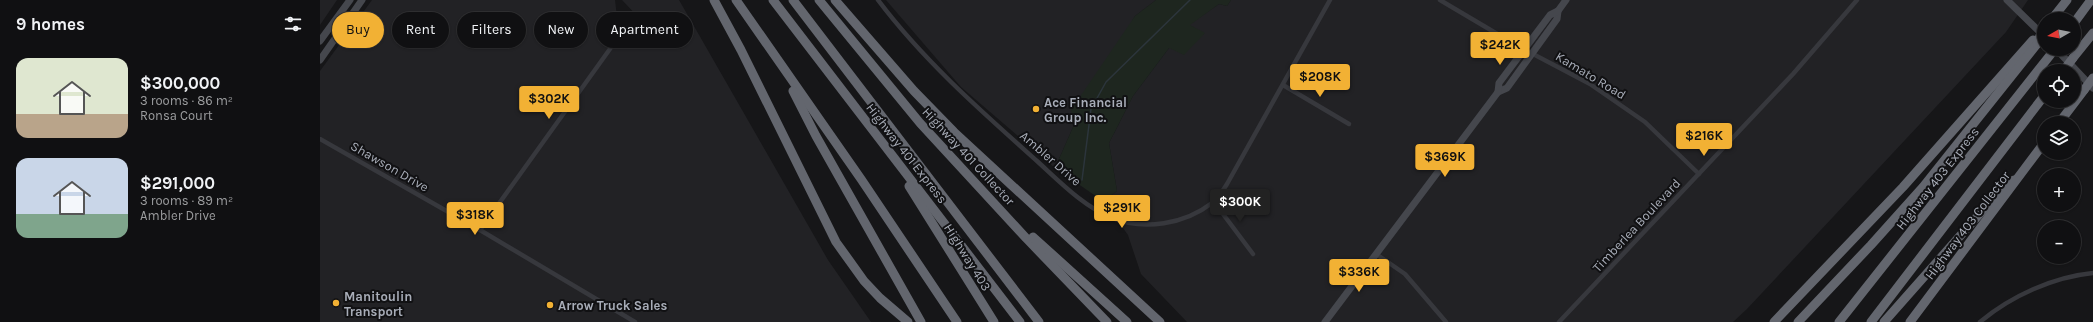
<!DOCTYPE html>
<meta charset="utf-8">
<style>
:root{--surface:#101012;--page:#1e1e20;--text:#f1f3f6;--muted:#9c9d9f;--line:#303032;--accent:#f2b134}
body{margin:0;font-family:Karla,sans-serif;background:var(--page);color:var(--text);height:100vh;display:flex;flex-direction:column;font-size:15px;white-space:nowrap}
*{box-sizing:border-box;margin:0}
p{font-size:13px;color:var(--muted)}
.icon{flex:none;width:22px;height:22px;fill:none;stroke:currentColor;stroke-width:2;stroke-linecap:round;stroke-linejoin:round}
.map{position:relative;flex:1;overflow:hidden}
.panel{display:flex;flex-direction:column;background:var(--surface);width:320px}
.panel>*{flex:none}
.top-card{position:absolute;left:12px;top:12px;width:380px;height:36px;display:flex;gap:8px}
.needle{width:26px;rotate:261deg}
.tools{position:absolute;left:1717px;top:12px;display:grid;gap:8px}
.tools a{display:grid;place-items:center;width:44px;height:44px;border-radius:50%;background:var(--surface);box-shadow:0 1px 3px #0004,0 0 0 1px var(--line);font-size:20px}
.price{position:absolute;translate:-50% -34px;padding:0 9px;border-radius:4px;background:var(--accent);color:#111;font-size:13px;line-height:26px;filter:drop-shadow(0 1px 2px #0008)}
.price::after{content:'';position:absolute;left:50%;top:24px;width:12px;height:9px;margin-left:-6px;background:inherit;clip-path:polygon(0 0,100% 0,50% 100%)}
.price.on{background:#222;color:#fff}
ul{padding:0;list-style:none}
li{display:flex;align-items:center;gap:12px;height:100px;padding:0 16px}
li span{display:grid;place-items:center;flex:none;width:112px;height:80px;border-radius:12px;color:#555}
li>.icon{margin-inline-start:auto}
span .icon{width:48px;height:48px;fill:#fffc;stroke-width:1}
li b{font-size:17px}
h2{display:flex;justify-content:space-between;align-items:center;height:48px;padding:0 16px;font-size:17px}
.tag{padding:0 14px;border-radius:18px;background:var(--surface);box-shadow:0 1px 3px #0004,0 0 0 1px var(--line);font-size:14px;line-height:36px}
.tag.on{background:var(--accent);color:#111}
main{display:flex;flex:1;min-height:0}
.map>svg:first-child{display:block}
.built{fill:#222225}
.green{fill:#1e261f}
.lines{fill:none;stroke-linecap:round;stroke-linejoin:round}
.stream{stroke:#2c353c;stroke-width:1.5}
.street{stroke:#37383d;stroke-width:4.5}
.secondary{stroke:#45474d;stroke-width:7}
.highway{stroke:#63666e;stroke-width:9}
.highway-bridge{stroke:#63666e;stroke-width:9}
.poi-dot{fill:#f2b134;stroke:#111113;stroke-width:1.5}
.labels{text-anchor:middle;stroke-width:4;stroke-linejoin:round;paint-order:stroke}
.street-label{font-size:13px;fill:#a8adb8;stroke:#111113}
.poi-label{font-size:13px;font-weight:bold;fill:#a8adb8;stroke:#111113;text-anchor:start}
</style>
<main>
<section class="panel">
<h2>9 homes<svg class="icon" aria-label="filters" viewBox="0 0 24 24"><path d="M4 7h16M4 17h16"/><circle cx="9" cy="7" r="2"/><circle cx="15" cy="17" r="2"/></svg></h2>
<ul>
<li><span style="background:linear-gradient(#dfe7d0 70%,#b9a48a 0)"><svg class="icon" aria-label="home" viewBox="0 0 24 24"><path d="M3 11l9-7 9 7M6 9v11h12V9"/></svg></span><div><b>$300,000</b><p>3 rooms · 86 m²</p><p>Ronsa Court</p></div></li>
<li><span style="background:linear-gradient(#c9d6e8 70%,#7fa58c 0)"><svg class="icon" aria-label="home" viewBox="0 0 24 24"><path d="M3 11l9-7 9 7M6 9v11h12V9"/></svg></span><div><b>$291,000</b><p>3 rooms · 89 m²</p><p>Ambler Drive</p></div></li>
</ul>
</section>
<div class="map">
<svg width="1773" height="322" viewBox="0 0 1773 322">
<rect width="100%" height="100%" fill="#161618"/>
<!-- built -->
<g class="built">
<polygon points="0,0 17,0 0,25"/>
<polygon points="52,0 295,0 298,25 321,20 302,0 359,0 508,260 551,322 0,322 0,71"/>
<polygon points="566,0 836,0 815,16 754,125 735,168 641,87"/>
<polygon points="911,0 1708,0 1686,32 1427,309 1413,322 867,322 821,274 808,235 783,201 797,191 789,143 813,96 849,48 884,34 869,25 899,4 907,6"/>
</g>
<!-- green -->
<polygon class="green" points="836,0 911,0 907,6 899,4 870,25 885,33 864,55 849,48 813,96 789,143 797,191 783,201 735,168 754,125 751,110 815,16"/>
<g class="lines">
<!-- stream -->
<polyline class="stream" points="762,180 771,109 786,82 870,0"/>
<!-- street -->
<g class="street">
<path d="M 558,0 C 603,60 662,112 717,161 C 740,182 763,206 792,218 C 824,231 865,224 892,203 C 898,199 903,190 907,184 L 1010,0"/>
<polyline points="1120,0 1196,45 1270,84 1325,122 1379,174"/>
<polyline points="963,85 1029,124"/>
<polyline points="0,139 160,230 315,322"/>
<polyline points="894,202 933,254"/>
<polyline points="160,230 305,28 309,16"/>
<polyline points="1056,254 1085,274 1126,322"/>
<polyline points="1239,322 1473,74 1537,0"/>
<path d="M 1660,322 C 1691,296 1733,277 1773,273"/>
</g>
<!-- secondary -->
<g class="secondary">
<polyline points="1687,0 1724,36"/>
<polyline points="0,41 30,0"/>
<polyline points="1736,49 1773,88"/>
<polyline points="0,60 42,0"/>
<polyline points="1178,92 1187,88 1237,19 1238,11"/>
<polyline points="1005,322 1178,92 1179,83 1230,15 1238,11 1246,0"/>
</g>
<!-- highway -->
<g class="highway">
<polyline points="394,0 421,50 516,242 544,281 560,298 588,322"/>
<polyline points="416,0 541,179 637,322"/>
<polyline points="453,0 700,322"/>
<polyline points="473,0 719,322"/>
<polyline points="499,0 600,123 706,238 787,322"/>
<polyline points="515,0 594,91 634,132 840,322"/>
<polyline points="1732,19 1747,0"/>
<polyline points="1754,23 1771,0"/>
<polyline points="1753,58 1773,33"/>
<polyline points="473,91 496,136 601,322"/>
<polyline points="1739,123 1764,90"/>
<polyline points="589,186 674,322"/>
<polyline points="713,237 807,322"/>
<polyline points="1454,322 1583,187 1713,40"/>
<polyline points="1478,322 1551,245 1603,187 1717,44"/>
<polyline points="1519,322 1735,49"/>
<polyline points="1551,322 1724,96"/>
<polyline points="1564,322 1686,184 1694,180"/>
<polyline points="1590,322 1724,143"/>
</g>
<!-- highway-bridge -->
<g class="highway-bridge">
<polyline points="1717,44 1721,33"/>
<polyline points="1744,70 1753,58"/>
<polyline points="1764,90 1773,78"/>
</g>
</g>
<!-- markers -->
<g class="poi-dot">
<circle cx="716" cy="109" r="4"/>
<circle cx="16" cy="303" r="4"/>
<circle cx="230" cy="305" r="4"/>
</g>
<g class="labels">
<!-- street labels -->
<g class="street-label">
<text transform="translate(1271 75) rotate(31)" y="5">Kamato Road</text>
<text transform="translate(587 153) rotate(52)" y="5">Highway 401 Express</text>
<text transform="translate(649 156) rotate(47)" y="5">Highway 401 Collector</text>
<text transform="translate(731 158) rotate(41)" y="5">Ambler Drive</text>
<text transform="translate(70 166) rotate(30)" y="5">Shawson Drive</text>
<text transform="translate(1617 178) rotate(-52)" y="5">Highway 403 Express</text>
<text transform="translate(1316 225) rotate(-47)" y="5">Timberlea Boulevard</text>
<text transform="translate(1647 225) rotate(-53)" y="5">Highway 403 Collector</text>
<text transform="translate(648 257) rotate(58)" y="5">Highway 403</text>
</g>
<!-- poi labels -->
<g class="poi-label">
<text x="724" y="107">Ace Financial<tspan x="724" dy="15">Group Inc.</tspan></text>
<text x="24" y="301">Manitoulin<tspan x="24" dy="15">Transport</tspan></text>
<text x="238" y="310">Arrow Truck Sales</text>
</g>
</g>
</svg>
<div class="tools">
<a><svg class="needle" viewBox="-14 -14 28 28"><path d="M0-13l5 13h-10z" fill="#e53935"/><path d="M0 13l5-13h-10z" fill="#9c9d9f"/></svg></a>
<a><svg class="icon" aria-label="locate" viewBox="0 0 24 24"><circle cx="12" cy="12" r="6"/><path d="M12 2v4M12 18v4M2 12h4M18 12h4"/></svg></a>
<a><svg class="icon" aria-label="layers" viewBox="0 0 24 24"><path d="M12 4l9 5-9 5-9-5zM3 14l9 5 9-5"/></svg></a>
<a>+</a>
<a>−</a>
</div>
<b class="price" style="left:1180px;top:66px">$242K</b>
<b class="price" style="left:1000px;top:98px">$208K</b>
<b class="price" style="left:229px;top:120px">$302K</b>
<b class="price" style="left:1384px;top:157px">$216K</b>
<b class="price" style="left:1125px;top:178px">$369K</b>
<b class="price on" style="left:920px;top:223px">$300K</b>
<b class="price" style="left:802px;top:229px">$291K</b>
<b class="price" style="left:155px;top:236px">$318K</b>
<b class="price" style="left:1039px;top:293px">$336K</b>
<div class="top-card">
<a class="tag on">Buy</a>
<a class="tag">Rent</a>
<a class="tag">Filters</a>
<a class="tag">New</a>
<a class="tag">Apartment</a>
</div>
</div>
</main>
